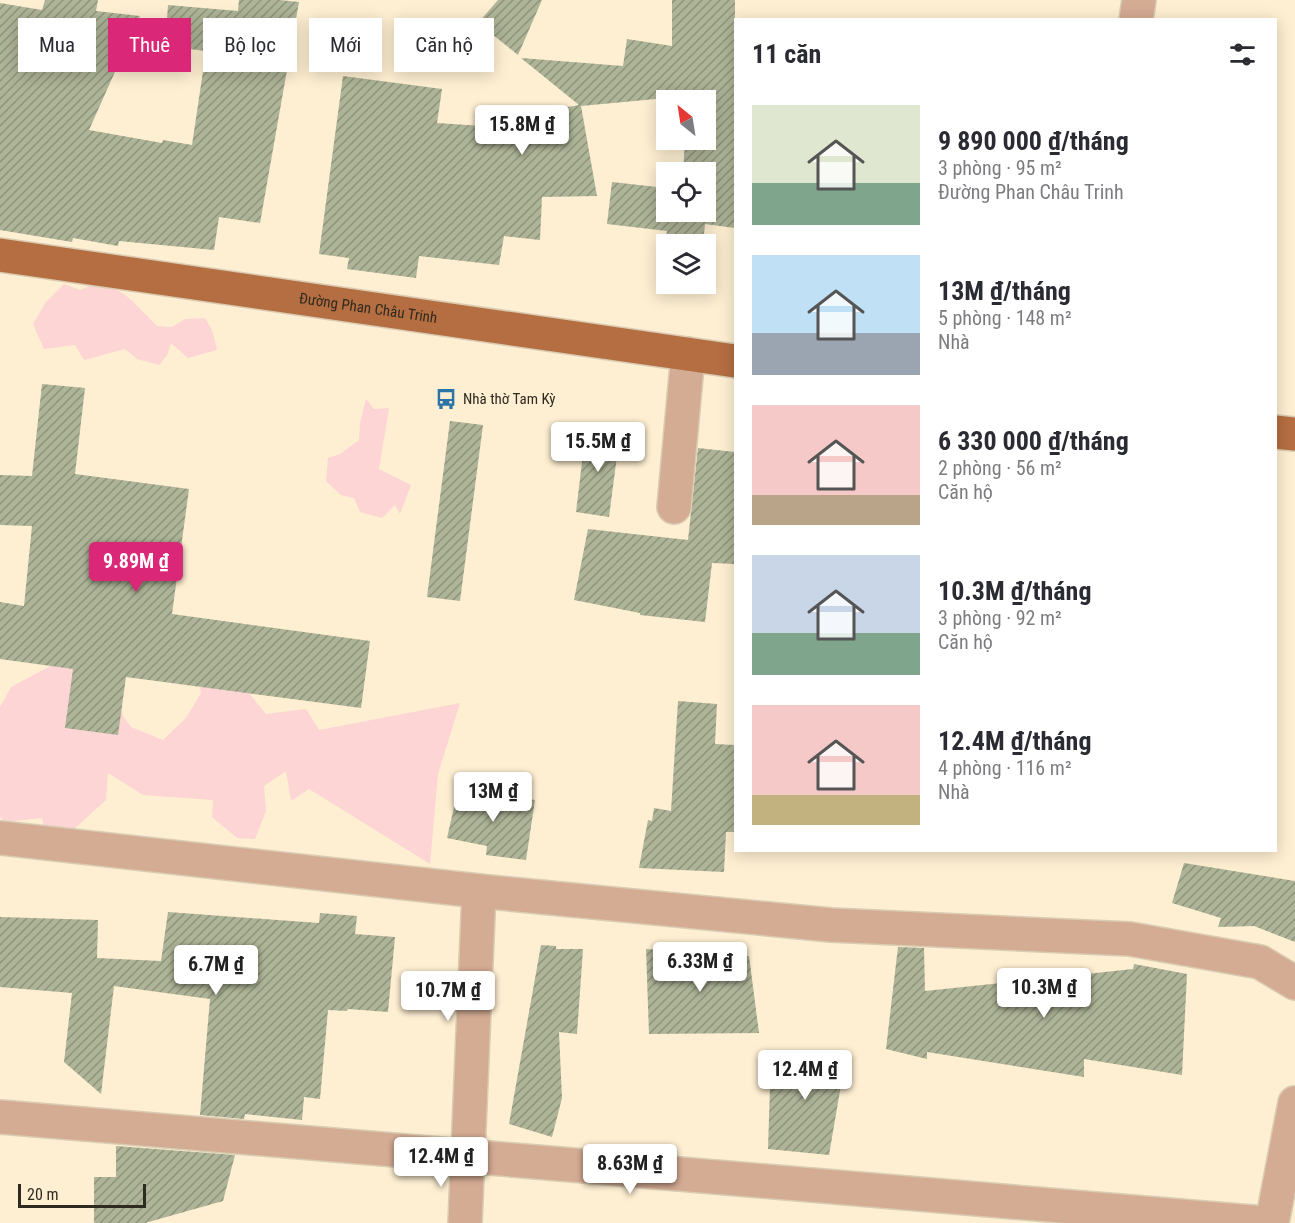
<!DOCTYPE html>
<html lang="vi">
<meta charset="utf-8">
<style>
:root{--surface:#fff;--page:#f2f2f3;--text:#2b2b33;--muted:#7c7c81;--accent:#db2777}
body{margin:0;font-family:"Roboto Condensed",sans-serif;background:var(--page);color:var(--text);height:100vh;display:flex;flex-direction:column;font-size:22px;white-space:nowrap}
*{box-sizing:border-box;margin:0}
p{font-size:20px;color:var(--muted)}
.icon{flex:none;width:33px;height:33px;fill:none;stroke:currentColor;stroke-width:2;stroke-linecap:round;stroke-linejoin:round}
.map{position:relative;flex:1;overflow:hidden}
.side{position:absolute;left:734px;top:18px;width:543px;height:834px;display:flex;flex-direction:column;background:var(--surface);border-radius:0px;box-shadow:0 3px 15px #0003}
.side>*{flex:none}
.guide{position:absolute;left:18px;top:18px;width:570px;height:54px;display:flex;gap:12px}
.needle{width:39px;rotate:330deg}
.tools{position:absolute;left:656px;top:90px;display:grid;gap:12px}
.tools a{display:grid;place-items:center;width:60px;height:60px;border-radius:0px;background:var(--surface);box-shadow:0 3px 15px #0003;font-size:30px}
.scale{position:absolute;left:18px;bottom:15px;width:128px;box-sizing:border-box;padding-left:6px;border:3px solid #2f2a1f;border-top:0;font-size:16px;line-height:21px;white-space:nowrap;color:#2f2a1f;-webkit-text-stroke:4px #feefd2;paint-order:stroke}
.price{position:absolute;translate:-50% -51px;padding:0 14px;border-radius:6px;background:#fff;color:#222;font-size:20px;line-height:39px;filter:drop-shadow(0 2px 3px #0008)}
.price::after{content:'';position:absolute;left:50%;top:36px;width:18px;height:14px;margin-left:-9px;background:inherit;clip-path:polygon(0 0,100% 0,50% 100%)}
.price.current{background:var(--accent);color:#fff}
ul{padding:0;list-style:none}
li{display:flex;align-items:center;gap:18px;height:150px;padding:0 18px}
li span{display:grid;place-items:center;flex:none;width:168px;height:120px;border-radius:0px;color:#555}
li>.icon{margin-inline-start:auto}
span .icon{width:72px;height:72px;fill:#fffc;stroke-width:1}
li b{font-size:26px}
h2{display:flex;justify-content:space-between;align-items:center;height:72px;padding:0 18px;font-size:26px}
.tag{padding:0 21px;border-radius:0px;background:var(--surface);box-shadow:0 3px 15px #0003;font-size:21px;line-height:54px}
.tag.current{background:var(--accent);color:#fff}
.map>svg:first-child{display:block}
.green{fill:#fcd5d4}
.building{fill:url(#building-hatch)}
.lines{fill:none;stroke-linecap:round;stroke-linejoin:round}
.pedestrian-casing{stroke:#d9ccb2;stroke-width:36}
.minor-casing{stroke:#d9ccb2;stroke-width:36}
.primary-casing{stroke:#d9ccb2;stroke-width:36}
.pedestrian{stroke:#d4ab93;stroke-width:33}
.minor{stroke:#d4ab93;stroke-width:33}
.primary{stroke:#b56e41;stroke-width:33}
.labels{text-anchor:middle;stroke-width:5;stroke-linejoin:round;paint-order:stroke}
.street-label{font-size:15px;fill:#2f2a1f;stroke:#feefd2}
.poi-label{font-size:15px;fill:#2f2a1f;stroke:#feefd2;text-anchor:start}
</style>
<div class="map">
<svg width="1295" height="1223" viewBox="0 0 1295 1223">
<defs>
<pattern id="building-hatch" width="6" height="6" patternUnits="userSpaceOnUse" patternTransform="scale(1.5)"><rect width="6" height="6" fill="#aeb497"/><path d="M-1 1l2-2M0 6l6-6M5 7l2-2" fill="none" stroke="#8e937b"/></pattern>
</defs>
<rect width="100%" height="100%" fill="#feefd2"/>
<!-- green -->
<g class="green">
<path d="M 96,283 C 126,288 136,306 157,326 L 172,327 L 185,319 L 205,318 L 212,330 L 217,350 L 188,358 L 171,343 L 167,355 L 159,365 L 137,359 L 125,349 L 84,360 L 75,345 L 44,349 L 33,324 L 46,302 L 64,284 L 80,290 Z"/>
<polygon points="366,399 374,409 389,408 379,469 411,485 400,514 395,505 382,518 360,512 354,498 341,495 326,481 328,458 340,454 359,440 360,423"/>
<polygon points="110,642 123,716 131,727 163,740 186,718 201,693 196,662 243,686 266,714 306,709 319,730 460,703 438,774 430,864 309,789 291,801 286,771 264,786 266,811 255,839 237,838 212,817 213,800 143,795 108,773 106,800 72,831 45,835 42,818 5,822 0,817 0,707 11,687 86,647"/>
</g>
<!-- building -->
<g class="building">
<polygon points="45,0 98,0 96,11 140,16 89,130 162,143 163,140 192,145 206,51 165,46 168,5 238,11 239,0 280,0 299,2 260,223 219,217 214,250 119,241 118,246 73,238 72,242 0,230 0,3 42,10"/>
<polygon points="498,0 542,0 518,55 478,23"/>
<polygon points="672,0 735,0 735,228 705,224 703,244 665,244 667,231 607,224 612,182 666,188 666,212 705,212 705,172 683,172 685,140 705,140 705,100 687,100 688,96 581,106 597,196 542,197 540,240 504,236 499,265 419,256 416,278 347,269 349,258 319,254 343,76 442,89 437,123 543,130 540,112 579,105 521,58 623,66 627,39 672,46"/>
<polygon points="42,384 85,388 75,474 189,489 172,614 370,641 361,708 126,677 118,735 65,728 73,669 0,659 0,602 24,606 32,526 0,525 0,475 32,476"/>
<polygon points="450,421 483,425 460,601 427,597"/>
<polygon points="586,429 620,433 609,517 576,512"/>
<polygon points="698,448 735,452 735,564 712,563 705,622 640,615 640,613 574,600 588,529 688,540"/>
<polygon points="678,701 717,704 715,744 735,745 735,832 726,832 724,872 639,868 648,820 652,821 654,808 671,811"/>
<polygon points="458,789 535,800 526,860 486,855 487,846 447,838"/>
<polygon points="1184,863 1295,881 1295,942 1254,926 1218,927 1221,918 1172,903"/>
<polygon points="168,912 319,923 320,913 357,916 355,934 395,937 388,1012 348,1009 347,1011 328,1010 320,1099 304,1097 302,1120 245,1114 244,1119 200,1115 210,999 114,986 101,1094 64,1062 72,993 0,987 0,917 98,920 97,958 161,961"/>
<polygon points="541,945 556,946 556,949 583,949 577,1034 559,1032 562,1098 552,1137 509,1124"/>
<polygon points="898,947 924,948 925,991 1133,969 1134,964 1187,974 1182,1075 1084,1059 1084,1077 927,1052 927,1059 886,1049"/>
<polygon points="646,949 749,956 759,1033 649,1034"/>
<polygon points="847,1050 829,1155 768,1149 771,1055"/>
<polygon points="116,1146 235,1155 223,1201 145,1223 94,1223 94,1177 116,1177"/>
</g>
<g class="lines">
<defs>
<polyline id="pedestrian" points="674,507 688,354"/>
<g id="minor">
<polyline points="1136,20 1139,0"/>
<polyline points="0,838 479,891 831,925 1130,939 1260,962 1295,983"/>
<polyline points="0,1117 1264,1223"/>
<polyline points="465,1223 479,891"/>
<polyline points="1272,1223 1295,1103"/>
</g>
<g id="primary">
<path id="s1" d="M 0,255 L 735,361"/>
<polyline points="1275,432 1295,434"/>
</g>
</defs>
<!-- pedestrian casing -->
<use href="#pedestrian" class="pedestrian-casing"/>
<!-- minor casing -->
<use href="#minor" class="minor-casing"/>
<!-- primary casing -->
<use href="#primary" class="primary-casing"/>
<!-- pedestrian -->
<use href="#pedestrian" class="pedestrian"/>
<!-- minor -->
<use href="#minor" class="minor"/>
<!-- primary -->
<use href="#primary" class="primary"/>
</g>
<!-- icons -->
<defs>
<symbol id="bus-bare" viewBox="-9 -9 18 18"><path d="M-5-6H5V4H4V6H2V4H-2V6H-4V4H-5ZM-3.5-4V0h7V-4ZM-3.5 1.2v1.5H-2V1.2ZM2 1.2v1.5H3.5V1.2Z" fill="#2c74a8" stroke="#feefd2" stroke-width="2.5" paint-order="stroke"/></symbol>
</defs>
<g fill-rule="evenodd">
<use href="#bus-bare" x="431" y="384" width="30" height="30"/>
</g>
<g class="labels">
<!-- street labels -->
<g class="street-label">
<text dy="5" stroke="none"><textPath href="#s1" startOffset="372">Đường Phan Châu Trinh</textPath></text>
</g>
<!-- poi labels -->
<g class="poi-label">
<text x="463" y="404">Nhà thờ Tam Kỳ</text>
</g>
</g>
</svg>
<div class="tools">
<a><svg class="needle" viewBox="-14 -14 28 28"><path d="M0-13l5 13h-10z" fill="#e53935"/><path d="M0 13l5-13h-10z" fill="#7c7c81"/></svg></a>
<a><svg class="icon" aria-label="locate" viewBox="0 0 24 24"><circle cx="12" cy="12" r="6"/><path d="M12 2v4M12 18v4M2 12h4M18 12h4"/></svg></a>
<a><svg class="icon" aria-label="layers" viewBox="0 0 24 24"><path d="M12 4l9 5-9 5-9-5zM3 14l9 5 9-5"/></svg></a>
</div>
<div class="scale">20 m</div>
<b class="price" style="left:522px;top:156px">15.8M ₫</b>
<b class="price" style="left:598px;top:473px">15.5M ₫</b>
<b class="price current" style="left:136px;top:593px">9.89M ₫</b>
<b class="price" style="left:493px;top:823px">13M ₫</b>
<b class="price" style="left:700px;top:993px">6.33M ₫</b>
<b class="price" style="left:216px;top:996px">6.7M ₫</b>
<b class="price" style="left:1044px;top:1019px">10.3M ₫</b>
<b class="price" style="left:448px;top:1022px">10.7M ₫</b>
<b class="price" style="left:805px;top:1101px">12.4M ₫</b>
<b class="price" style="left:441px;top:1188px">12.4M ₫</b>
<b class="price" style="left:630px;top:1195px">8.63M ₫</b>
<div class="guide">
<a class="tag">Mua</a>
<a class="tag current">Thuê</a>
<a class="tag">Bộ lọc</a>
<a class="tag">Mới</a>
<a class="tag">Căn hộ</a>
</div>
<section class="side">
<h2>11 căn<svg class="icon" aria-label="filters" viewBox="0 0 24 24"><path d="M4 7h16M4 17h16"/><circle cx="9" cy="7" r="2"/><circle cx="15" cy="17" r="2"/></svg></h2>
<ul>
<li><span style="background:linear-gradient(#dfe7d0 65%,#7fa58c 0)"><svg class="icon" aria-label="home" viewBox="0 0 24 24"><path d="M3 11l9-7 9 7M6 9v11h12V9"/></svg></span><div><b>9 890 000 ₫/tháng</b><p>3 phòng · 95 m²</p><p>Đường Phan Châu Trinh</p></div></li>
<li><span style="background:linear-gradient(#bfe0f5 65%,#9aa5b1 0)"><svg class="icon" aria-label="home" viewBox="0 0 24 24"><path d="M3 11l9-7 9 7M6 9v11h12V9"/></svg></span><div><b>13M ₫/tháng</b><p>5 phòng · 148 m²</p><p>Nhà</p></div></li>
<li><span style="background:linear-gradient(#f6c9c9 75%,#b9a48a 0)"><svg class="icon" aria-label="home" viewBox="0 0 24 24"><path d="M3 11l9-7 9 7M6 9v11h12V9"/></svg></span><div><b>6 330 000 ₫/tháng</b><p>2 phòng · 56 m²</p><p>Căn hộ</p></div></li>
<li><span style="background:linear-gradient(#c9d6e8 65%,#7fa58c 0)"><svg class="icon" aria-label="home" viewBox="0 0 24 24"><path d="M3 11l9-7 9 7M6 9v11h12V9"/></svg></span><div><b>10.3M ₫/tháng</b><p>3 phòng · 92 m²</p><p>Căn hộ</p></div></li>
<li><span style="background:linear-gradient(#f6c9c9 75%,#c2b280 0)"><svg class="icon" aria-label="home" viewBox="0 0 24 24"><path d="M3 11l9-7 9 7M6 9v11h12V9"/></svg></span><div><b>12.4M ₫/tháng</b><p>4 phòng · 116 m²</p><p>Nhà</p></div></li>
</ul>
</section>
</div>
